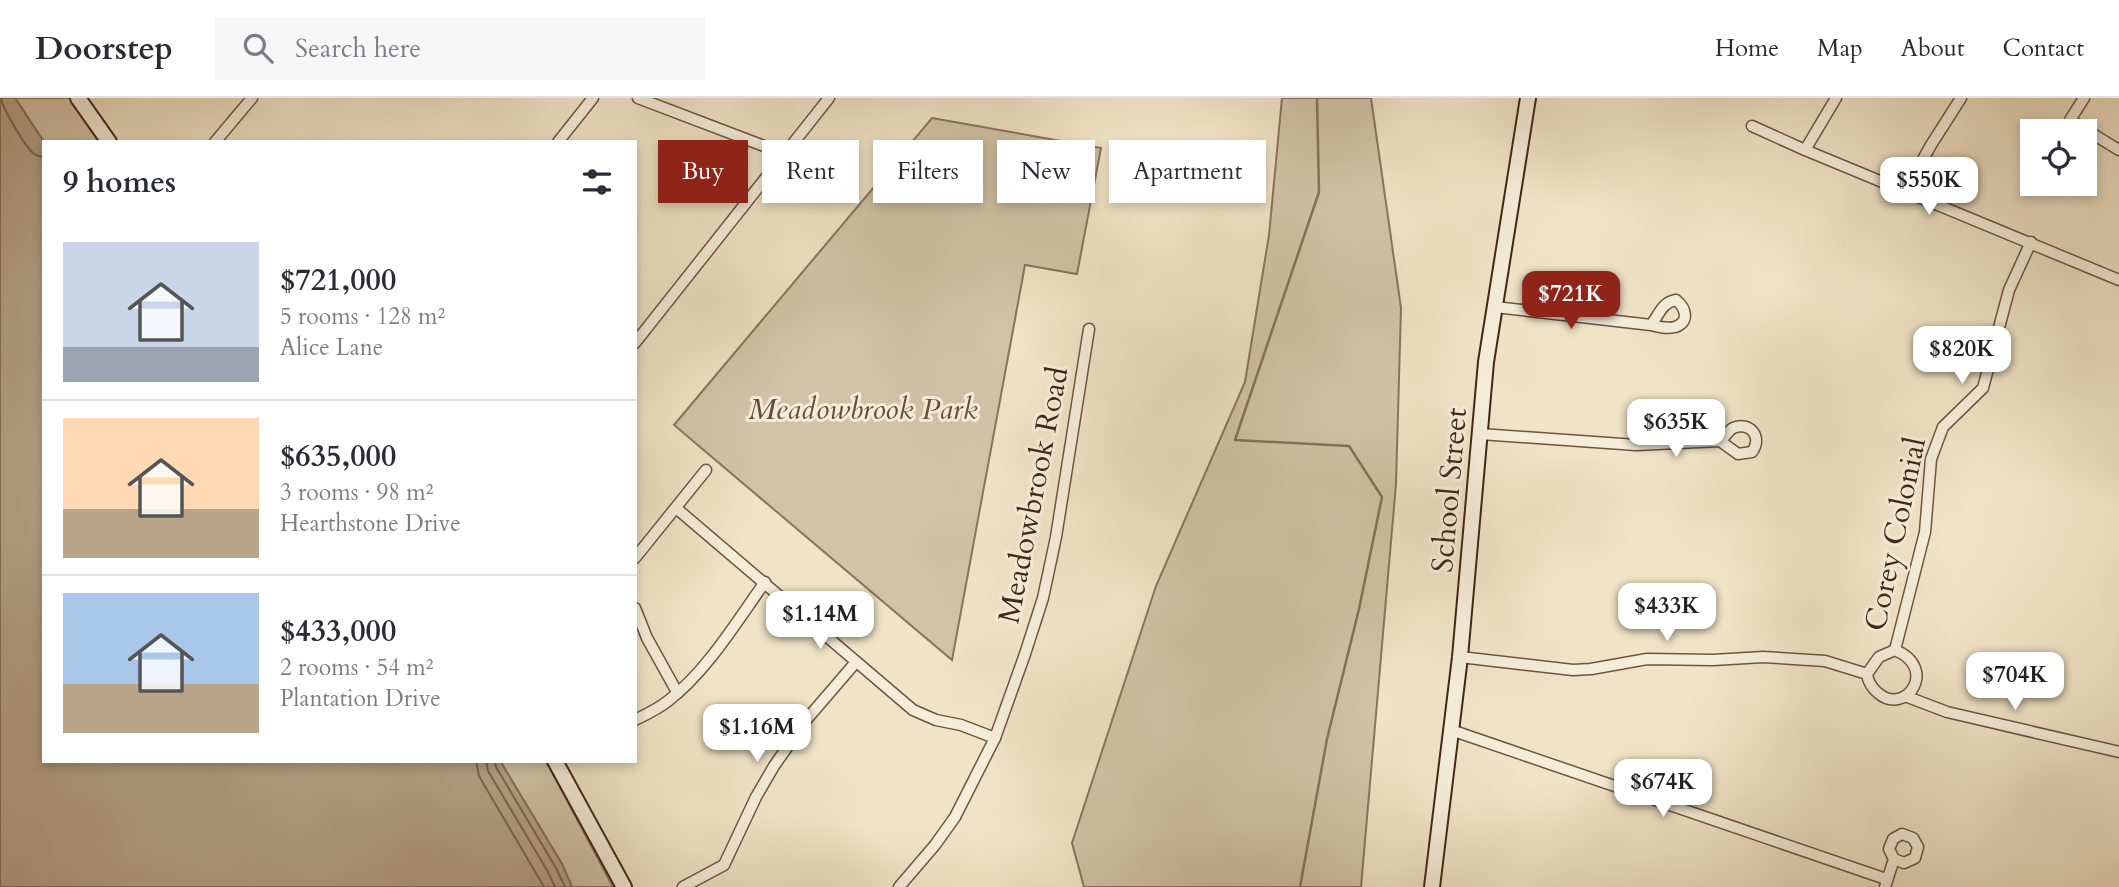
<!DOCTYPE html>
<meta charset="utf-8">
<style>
:root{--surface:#fff;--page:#f7f7f7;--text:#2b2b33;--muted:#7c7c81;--line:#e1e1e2;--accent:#8f2418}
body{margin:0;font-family:Cardo,serif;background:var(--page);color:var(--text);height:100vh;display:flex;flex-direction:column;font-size:26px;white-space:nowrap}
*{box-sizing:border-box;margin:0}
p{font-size:23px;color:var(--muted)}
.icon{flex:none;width:38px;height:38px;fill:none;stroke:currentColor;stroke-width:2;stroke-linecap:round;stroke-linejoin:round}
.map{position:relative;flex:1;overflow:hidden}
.side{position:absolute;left:42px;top:42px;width:595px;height:623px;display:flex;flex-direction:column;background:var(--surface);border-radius:0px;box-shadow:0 4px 10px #0003}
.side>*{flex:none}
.hud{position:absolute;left:658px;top:42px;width:665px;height:63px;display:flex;gap:14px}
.tools{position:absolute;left:2020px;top:21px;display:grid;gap:14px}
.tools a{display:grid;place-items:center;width:77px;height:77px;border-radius:0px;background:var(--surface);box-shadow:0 4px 10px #0003;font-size:35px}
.price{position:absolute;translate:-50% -60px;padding:0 16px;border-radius:14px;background:#fff;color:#222;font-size:23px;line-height:46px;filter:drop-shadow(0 2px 4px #0008)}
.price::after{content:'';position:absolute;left:50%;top:42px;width:21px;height:16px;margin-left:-10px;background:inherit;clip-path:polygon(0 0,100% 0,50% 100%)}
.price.on{background:var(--accent);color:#fff}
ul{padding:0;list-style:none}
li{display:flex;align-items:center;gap:21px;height:175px;padding:0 21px}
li+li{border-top:2px solid var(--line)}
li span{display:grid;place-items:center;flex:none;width:196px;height:140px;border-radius:0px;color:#555}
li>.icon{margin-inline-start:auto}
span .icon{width:84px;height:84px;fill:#fffc;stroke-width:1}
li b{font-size:30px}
h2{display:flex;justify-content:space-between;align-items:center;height:84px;padding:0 21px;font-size:30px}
.tag{padding:0 24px;border-radius:0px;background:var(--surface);box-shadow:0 4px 10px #0003;font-size:24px;line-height:63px}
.tag.on{background:var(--accent);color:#fff}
header{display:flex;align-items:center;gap:42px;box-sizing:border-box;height:98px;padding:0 35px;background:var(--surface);border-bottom:2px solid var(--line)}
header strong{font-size:33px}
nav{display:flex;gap:38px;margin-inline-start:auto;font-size:24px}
.search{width:490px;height:63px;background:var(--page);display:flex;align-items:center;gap:18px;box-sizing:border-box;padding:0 24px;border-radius:0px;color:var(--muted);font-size:26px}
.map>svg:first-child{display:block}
.green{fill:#d2c3a8;stroke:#8a745e;stroke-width:2}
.water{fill:#b5a389;stroke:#87715a;stroke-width:2}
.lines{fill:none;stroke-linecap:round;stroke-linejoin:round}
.shore{stroke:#7c644e;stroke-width:2}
.stream{stroke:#87715a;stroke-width:2.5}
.street-casing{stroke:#6e5540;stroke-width:13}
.secondary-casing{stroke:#422614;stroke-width:18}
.street{stroke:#f5edda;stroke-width:10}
.secondary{stroke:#f5edda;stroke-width:14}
.labels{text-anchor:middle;stroke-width:6;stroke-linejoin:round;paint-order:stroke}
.park-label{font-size:30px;font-style:italic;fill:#664d39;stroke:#f5edda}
.street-label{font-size:30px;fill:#422614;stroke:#f5edda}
</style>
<header>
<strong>Doorstep</strong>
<div class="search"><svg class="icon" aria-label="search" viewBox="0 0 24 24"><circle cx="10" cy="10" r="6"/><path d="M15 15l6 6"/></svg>Search here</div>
<nav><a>Home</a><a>Map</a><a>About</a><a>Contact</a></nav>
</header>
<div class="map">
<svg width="2119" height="789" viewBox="0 0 2119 789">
<rect width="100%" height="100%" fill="#f0e3c6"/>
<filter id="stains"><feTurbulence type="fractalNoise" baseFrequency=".00286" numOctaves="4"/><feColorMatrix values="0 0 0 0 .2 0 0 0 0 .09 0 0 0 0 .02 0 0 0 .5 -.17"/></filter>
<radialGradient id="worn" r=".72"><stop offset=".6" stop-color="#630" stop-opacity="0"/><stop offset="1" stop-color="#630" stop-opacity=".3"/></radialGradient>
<!-- green -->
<g class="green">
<polygon points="15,0 70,0 99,44 44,44"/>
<polygon points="1282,0 1371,0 1401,210 1396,386 1361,789 1084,789 1072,745 1156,488 1245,284 1269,137"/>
<polygon points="932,20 1101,50 1077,176 1025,167 952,562 674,327"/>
<polygon points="500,663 546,663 613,789 572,789 562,766"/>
</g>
<!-- water -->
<polygon class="water" points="0,0 15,0 44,44 44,663 500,663 562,766 572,789 0,789"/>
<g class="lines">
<!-- shore -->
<g class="shore">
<path d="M 1,0 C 2,10 25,48 33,55 C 37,59 39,58 44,59"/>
<polyline points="476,663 479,678 544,789"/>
<polyline points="486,663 488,673 548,774 555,789"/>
<polyline points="495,663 496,669 556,770 565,789"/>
</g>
<!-- stream -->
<polyline class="stream" points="1300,789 1327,641 1359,511 1382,399 1349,348 1235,342 1319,94 1317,0"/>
<defs>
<g id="street">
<polyline points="638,0 785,56"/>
<polyline points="2084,0 2070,22 2119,52"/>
<polyline points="1752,28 1805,52 2119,182"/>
<polyline points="215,44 252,0"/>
<polyline points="558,44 593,0"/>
<polyline points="1805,52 1836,0"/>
<polyline points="1906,92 1931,47 1961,0"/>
<path d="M 1495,209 L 1651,227 C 1659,217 1662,204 1676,202 C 1686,210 1690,224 1675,229 C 1667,231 1659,229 1651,227"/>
<polyline points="635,245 829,0"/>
<path d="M 1480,336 L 1636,347 L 1720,343 L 1738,356 L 1752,354 C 1763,339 1750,323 1733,330 C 1728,333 1725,339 1720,343"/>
<polyline points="676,410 913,612 936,622 961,627 995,640"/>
<polyline points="635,460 706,372"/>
<polyline points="635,510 647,540 677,594"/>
<polyline points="1895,552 1925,434 1931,361 1943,329 1983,290 2009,192 2031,144"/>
<path d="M 1895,552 C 1939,570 1906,619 1878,595 C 1872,590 1868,584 1867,576 L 1879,559 Z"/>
<polyline points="1460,559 1573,572 1591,571 1647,561 1713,562 1763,559 1825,563 1867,576"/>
<polyline points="1905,598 1947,614 2119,654"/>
<path d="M 635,622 C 647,616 658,611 668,603 C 707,573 737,523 765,484"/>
<polyline points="1451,632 1886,781"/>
<polyline points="683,789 724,767 756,699 774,668 807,621 856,564"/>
<polyline points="899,789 935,747 955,719 995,640 1025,556 1043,500 1056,439 1089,231"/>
<polyline points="1885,789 1894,761 1889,751 1893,741 1902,736 1913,740 1918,749 1915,760 1904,765 1894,761"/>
</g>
<g id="secondary">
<polyline points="78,0 109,44"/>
<polyline points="555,663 624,789"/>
<polyline points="1432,789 1460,559 1486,264 1528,0"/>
</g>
</defs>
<!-- street casing -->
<use href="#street" class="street-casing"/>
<!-- secondary casing -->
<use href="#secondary" class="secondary-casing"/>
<!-- street -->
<use href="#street" class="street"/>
<!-- secondary -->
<use href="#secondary" class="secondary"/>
</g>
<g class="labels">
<!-- park labels -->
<g class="park-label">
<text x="863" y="321">Meadowbrook Park</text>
</g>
<!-- street labels -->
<g class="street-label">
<text transform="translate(1449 392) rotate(-85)" y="10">School Street</text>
<text transform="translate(1033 397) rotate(-79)" y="10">Meadowbrook Road</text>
<text transform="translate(1895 436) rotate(-78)" y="10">Corey Colonial</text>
</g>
</g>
<rect width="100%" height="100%" filter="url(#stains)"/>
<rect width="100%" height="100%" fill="url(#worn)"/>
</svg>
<div class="tools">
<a><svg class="icon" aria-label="locate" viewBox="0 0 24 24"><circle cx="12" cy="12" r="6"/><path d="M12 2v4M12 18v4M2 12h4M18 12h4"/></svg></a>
</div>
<b class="price" style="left:1929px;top:119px">$550K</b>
<b class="price on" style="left:1571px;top:233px">$721K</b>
<b class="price" style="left:1962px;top:288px">$820K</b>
<b class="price" style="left:1676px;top:361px">$635K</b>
<b class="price" style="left:1667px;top:545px">$433K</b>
<b class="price" style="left:820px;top:553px">$1.14M</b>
<b class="price" style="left:2015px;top:614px">$704K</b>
<b class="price" style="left:757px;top:666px">$1.16M</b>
<b class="price" style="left:1663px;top:721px">$674K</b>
<div class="hud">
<a class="tag on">Buy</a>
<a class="tag">Rent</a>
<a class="tag">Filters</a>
<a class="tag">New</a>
<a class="tag">Apartment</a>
</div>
<section class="side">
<h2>9 homes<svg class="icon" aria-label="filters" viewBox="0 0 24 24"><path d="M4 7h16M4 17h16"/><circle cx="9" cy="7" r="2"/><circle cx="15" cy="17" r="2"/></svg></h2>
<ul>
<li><span style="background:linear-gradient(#c9d6e8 75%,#9aa5b1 0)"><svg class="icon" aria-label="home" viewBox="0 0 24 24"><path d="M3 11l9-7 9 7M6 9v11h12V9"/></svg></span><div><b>$721,000</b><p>5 rooms · 128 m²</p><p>Alice Lane</p></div></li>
<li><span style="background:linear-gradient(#ffd9b3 65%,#b9a48a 0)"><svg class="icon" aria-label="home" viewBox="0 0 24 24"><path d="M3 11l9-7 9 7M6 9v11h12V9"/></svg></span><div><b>$635,000</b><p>3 rooms · 98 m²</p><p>Hearthstone Drive</p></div></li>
<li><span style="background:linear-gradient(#a9c7e8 65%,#b9a48a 0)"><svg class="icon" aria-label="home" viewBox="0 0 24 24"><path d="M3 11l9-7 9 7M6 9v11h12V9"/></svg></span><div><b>$433,000</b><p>2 rooms · 54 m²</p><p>Plantation Drive</p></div></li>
</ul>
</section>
</div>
